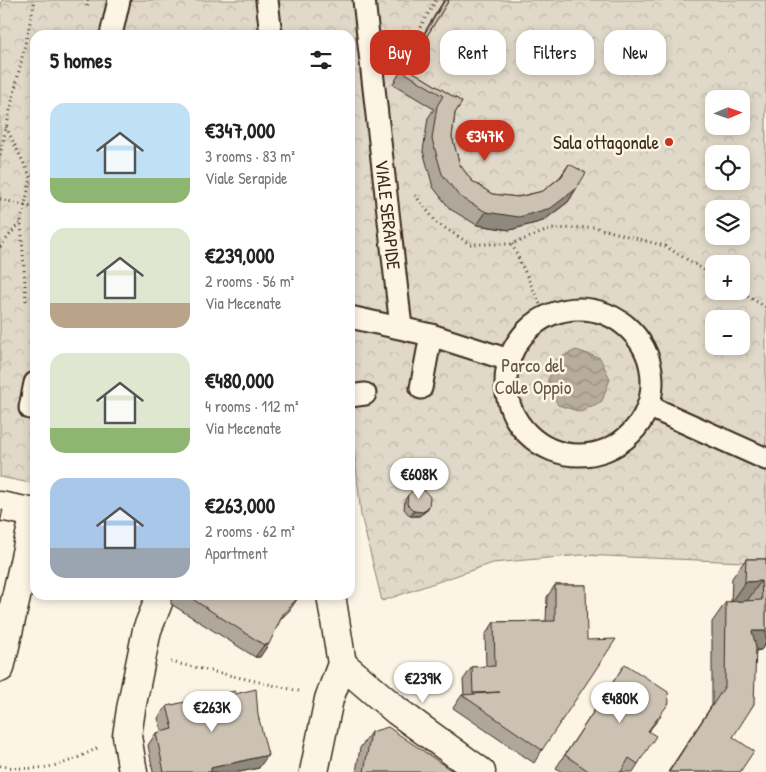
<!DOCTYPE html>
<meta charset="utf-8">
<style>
:root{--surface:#fff;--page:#f2f2f2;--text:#222;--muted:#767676;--accent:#c8321e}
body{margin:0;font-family:"Patrick Hand",sans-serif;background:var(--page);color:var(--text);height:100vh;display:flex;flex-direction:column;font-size:19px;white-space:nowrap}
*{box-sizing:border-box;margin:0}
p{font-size:16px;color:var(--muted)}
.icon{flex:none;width:28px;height:28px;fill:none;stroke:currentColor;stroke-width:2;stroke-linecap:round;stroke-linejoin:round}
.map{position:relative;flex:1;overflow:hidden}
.sheet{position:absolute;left:30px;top:30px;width:325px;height:570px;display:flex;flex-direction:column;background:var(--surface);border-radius:15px;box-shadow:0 2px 8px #0003}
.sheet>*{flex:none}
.banner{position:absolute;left:370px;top:30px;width:320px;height:45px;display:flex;gap:10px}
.needle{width:32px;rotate:88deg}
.fabs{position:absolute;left:705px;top:90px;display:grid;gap:10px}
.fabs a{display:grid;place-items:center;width:45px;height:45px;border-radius:10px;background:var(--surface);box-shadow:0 2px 8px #0003;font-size:25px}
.price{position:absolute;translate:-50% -42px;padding:0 11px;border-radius:18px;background:#fff;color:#222;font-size:16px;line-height:32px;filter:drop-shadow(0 1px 2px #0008)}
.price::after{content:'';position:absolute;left:50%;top:30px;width:15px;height:11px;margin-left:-8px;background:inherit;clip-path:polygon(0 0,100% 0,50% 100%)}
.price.on{background:var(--accent);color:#fff}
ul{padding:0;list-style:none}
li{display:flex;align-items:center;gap:15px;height:125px;padding:0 20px}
li span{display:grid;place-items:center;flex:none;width:140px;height:100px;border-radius:15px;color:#555}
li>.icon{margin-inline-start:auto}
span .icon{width:60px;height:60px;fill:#fffc;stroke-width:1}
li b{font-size:21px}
h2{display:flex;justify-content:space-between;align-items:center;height:60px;padding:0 20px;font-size:21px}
.tag{padding:0 18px;border-radius:15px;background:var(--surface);box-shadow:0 2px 8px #0003;font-size:18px;line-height:45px}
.tag.on{background:var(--accent);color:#fff}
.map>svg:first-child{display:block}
.park{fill:url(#park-crowns);stroke:#8e8173;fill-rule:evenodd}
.water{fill:url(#water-waves);stroke:#85796b}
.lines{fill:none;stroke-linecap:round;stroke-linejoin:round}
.pedestrian-casing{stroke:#3b2a1e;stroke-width:25}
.minor-casing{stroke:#3b2a1e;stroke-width:31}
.path{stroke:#3b2a1e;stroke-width:3;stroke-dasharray:1 4;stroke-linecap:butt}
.pedestrian{stroke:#fcf5e5;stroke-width:21}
.minor{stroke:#fcf5e5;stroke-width:28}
.wall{fill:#afa79a;stroke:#3b2a1e}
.shaded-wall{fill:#8f887d;stroke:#3b2a1e}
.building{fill:#ccc2b3;stroke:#3b2a1e}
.poi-dot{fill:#c8321e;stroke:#fcf5e5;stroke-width:2}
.labels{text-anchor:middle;stroke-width:5;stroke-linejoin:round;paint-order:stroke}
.poi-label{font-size:19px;fill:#3b2a1e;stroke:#fcf5e5;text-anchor:end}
.street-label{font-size:19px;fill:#3b2a1e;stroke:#fcf5e5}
.park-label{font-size:19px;fill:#645648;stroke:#fcf5e5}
</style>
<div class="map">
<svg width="766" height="772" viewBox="0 0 766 772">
<defs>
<pattern id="park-crowns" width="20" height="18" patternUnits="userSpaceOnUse" patternTransform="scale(1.25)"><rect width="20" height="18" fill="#e0d8c8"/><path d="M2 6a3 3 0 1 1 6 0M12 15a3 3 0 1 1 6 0" fill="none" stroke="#c1baab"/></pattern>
<pattern id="water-waves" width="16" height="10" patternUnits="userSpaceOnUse" patternTransform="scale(1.25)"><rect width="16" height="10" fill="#b7ad9e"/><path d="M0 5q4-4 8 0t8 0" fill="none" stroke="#968d80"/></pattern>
</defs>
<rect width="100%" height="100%" fill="#fcf5e5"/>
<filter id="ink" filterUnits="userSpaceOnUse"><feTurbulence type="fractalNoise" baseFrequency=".02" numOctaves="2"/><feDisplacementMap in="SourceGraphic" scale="10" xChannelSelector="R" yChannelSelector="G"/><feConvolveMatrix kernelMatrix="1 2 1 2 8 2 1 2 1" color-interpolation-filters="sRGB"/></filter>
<g filter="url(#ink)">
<!-- park -->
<path class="park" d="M 2,0 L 766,0 L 766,563 L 582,555 L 493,563 L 382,601 L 361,515 L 352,427 L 350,427 L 350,35 L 35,35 L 35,484 L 0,477 L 0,10 ZM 714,99 L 741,99 L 741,126 L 714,126 ZM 714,154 L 741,154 L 741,181 L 714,181 ZM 714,209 L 741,209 L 741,236 L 714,236 ZM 714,264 L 741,264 L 741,291 L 714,291 ZM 714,319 L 741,319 L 741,346 L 714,346 Z"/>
<!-- water -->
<polygon class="water" points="576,350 600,358 610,379 602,401 581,412 558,405 547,384 555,360"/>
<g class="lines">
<defs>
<g id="pedestrian">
<polyline points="267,0 271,35"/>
<path id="s1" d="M 364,0 L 401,327"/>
<polyline points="111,35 119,0"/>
<circle cx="579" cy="382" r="73"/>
<polyline points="350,317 431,335 509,360"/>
<polyline points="421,388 431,335"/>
<polyline points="350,396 365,394"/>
<polyline points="648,406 766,459"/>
<polyline points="30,408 35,383"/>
</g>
<g id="minor">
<polyline points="0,506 35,513 0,668"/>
<polyline points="342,664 397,711 481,772"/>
<polyline points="133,772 127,736 131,709 147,630 161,595"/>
<polyline points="314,772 329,699 342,664 331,595"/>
</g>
</defs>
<!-- pedestrian casing -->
<use href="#pedestrian" class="pedestrian-casing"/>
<!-- minor casing -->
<use href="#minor" class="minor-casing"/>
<!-- path -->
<g class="path">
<polyline points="87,0 87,6"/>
<polyline points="400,62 436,0"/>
<polyline points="6,127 31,178 35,172"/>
<polyline points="0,155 35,0"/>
<polyline points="415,195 437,223 470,244 512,244 551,229 594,227 665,246 714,276"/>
<polyline points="0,199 35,208"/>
<polyline points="512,244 546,317"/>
<polyline points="0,247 21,221"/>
<polyline points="739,291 766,307"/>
<polyline points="26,301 21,221 31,178"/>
<polyline points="171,662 299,691"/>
<path d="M 0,766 C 41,772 63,767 99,747"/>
</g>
<!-- pedestrian -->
<use href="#pedestrian" class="pedestrian"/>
<!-- minor -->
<use href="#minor" class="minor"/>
</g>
<!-- wall -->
<g class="wall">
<polygon points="444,0 449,0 407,68 462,102 455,113 452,137 460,165 472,181 492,194 518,197 543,191 560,177 569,164 576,189 568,202 543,221 510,230 477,225 450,209 433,187 423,151 428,118 434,109 393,84"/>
<polygon points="408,495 429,506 426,511 419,516 410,516 404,509 405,500"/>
<polygon points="746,559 766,559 766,643 761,650 756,651 733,737 740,772 668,772 712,705 712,622 726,602 731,602 732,578"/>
<polygon points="555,585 586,585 542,750 534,763 453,708 462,695 464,695 463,680 472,667 486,666 485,635 494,622 546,621 547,597"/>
<polygon points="171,595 297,595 289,611 281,619 260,657 255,657 171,604"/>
<polygon points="625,664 661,716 649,731 638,764 633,772 562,772 556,768"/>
<polygon points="235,694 259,768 240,772 153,772 148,745 156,733 162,732 158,718 167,706"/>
<polygon points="371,732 454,772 356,772 360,748"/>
</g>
<!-- shaded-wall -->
<g class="shaded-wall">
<polygon points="576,189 568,202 543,221 510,230 477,225 486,212"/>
<polygon points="429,506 426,511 419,516 410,516 414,511"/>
<polygon points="761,581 747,601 731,602 745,582"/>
<polygon points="298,598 289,611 275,625 284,612"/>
<polygon points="752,631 766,631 766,643 761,650 739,651"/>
<polygon points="269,644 260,657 255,657 264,645"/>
<polygon points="268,755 259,768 240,772 208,772 211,768"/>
</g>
<!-- building -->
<g class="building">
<polygon points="445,0 449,0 407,68 462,102 455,113 452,137 460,165 472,181 492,194 518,197 543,191 562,176 569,164 586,173 576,189 551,208 519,217 486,212 459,196 442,174 432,139 437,106 443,96 402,71"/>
<polygon points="415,489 424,490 430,497 429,506 423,512 414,511 407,504 408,495"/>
<polygon points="0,510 3,510 0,523"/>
<polygon points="746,559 766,559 766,631 752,631 756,647 754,704 733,737 754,751 740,772 669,772 725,686 726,602 762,600 761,581 745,582"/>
<polygon points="555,585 586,585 587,640 616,639 542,750 462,695 500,692 473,693 472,667 495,666 494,622 555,621"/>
<polygon points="186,595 297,595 298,598 284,612 269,644 264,645"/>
<polygon points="625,664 668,692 669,703 648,731 656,736 638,764 629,758 621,772 590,772 565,755"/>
<polygon points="256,689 258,715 268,755 211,768 211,772 164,772 156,733 173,729 167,706 235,691 235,694"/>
<polygon points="388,727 454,772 364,772 371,732"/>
</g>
</g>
<!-- markers -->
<circle class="poi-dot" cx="669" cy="142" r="5"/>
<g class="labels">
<!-- poi labels -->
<g class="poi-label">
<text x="659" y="149">Sala ottagonale</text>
</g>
<!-- street labels -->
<g class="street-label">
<text dy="7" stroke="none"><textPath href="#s1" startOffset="216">VIALE SERAPIDE</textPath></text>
</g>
<!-- park labels -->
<g class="park-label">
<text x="533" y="372">Parco del<tspan x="533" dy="22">Colle Oppio</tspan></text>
</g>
</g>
</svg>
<div class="fabs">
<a><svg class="needle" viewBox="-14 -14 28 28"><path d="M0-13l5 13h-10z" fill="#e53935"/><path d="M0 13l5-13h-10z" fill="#767676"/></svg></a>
<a><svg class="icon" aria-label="locate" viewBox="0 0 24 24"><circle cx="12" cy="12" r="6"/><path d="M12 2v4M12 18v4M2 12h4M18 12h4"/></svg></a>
<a><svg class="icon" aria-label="layers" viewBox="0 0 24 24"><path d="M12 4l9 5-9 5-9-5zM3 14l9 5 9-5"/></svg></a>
<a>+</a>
<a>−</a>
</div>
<b class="price on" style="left:485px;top:162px">€347K</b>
<b class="price" style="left:419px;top:500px">€608K</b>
<b class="price" style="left:423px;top:704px">€239K</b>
<b class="price" style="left:620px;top:724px">€480K</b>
<b class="price" style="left:212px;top:733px">€263K</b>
<div class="banner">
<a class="tag on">Buy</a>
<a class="tag">Rent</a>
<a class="tag">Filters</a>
<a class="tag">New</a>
</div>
<section class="sheet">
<h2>5 homes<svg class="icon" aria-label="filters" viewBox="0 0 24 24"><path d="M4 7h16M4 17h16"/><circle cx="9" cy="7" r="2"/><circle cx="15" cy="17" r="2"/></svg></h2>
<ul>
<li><span style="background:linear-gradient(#bfe0f5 75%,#8fb573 0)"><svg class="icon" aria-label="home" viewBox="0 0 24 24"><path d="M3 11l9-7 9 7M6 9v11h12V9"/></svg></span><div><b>€347,000</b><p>3 rooms · 83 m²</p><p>Viale Serapide</p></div></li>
<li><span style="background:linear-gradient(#dfe7d0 75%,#b9a48a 0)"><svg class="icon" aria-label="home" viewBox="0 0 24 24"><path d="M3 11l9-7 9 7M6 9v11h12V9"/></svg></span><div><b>€239,000</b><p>2 rooms · 56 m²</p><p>Via Mecenate</p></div></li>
<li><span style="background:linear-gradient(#dfe7d0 75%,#8fb573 0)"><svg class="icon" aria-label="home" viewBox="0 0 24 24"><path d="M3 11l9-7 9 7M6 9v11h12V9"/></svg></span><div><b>€480,000</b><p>4 rooms · 112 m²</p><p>Via Mecenate</p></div></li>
<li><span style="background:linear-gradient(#a9c7e8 70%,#9aa5b1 0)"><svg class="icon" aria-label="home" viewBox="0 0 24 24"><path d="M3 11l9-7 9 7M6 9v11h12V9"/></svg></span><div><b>€263,000</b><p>2 rooms · 62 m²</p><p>Apartment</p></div></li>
</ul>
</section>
</div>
